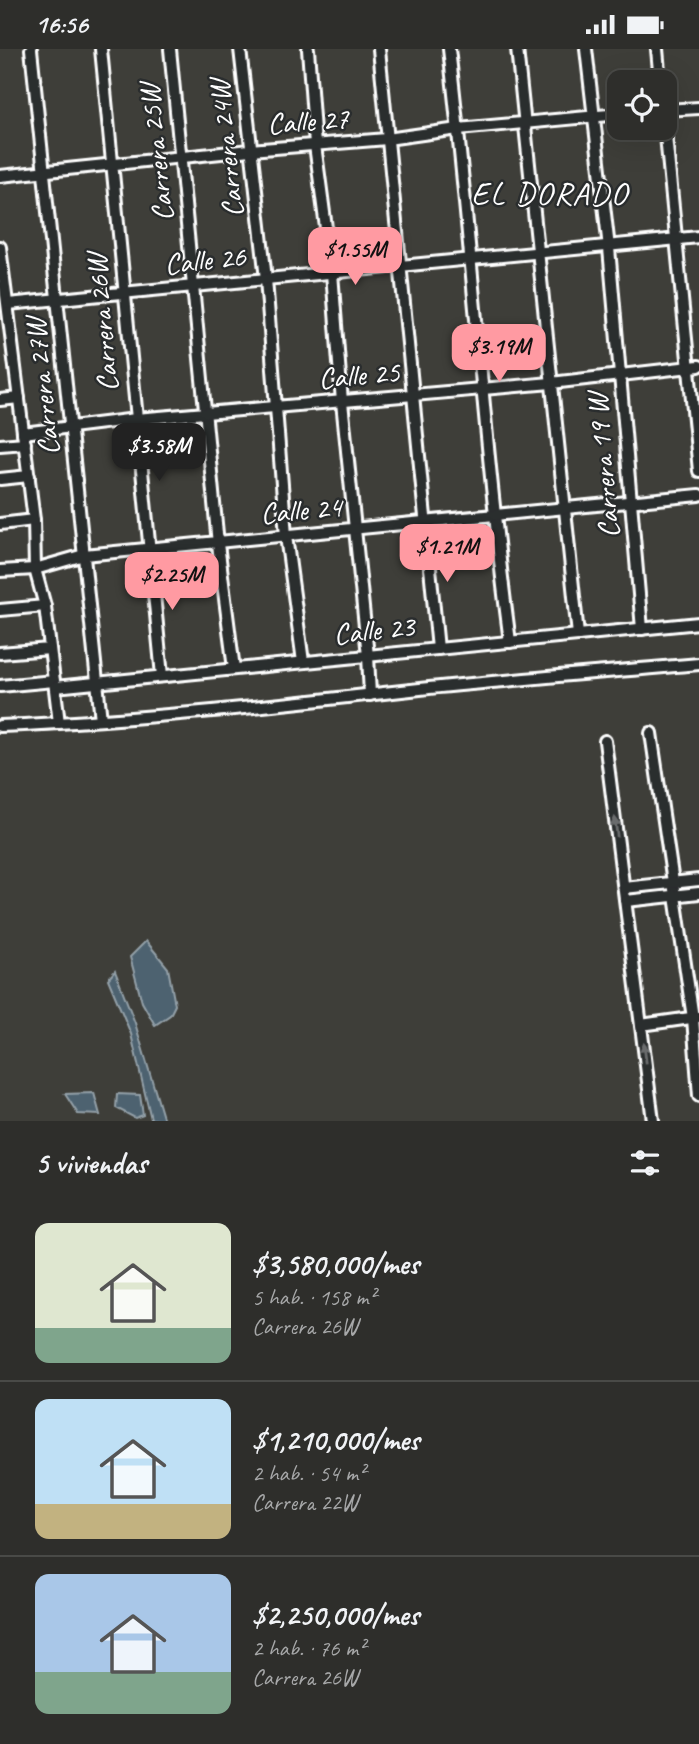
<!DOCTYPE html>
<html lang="es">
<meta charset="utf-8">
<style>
:root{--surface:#2e2e2b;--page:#363633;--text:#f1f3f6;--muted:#a7a8a9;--line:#494a47;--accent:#ff9aa2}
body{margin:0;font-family:Caveat,sans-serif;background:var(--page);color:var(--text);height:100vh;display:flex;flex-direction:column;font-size:26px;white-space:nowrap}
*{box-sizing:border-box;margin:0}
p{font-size:23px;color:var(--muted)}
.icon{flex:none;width:38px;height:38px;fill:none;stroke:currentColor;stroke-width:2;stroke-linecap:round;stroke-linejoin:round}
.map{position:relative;height:1072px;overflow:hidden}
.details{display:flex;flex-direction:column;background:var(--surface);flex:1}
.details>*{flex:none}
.fabs{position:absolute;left:607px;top:21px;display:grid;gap:14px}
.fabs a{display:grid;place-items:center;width:70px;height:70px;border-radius:14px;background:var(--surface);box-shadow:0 7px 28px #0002,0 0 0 2px var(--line);font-size:35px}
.price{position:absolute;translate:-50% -60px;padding:0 16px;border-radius:14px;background:var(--accent);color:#111;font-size:23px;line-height:46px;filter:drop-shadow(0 2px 4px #0008)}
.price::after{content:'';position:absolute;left:50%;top:42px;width:21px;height:16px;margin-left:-10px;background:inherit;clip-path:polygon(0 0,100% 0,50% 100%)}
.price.on{background:#222;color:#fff}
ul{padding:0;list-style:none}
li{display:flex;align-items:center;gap:21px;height:175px;padding:0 35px}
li+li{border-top:2px solid var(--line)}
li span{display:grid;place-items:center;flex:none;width:196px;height:140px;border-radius:14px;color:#555}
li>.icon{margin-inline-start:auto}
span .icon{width:84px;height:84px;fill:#fffc;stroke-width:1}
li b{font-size:30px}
h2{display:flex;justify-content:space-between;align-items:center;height:84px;padding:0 35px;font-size:30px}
.status{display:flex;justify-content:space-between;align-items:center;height:49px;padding:0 35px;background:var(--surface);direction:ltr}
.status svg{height:19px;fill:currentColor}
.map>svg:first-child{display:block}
.water{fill:#4d6270;stroke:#94a1a9;stroke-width:2}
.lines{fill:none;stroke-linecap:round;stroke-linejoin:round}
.street-casing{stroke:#fff;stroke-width:16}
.street{stroke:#2a2d2e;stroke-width:10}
.oneway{fill:#6a6c6d}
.labels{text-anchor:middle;stroke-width:5;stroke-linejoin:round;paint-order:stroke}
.street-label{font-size:30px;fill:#fff;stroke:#2a2d2e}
.neighbourhood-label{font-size:32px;letter-spacing:2px;fill:#fff;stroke:#2a2d2e}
</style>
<div class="status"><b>16:56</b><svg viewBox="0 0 49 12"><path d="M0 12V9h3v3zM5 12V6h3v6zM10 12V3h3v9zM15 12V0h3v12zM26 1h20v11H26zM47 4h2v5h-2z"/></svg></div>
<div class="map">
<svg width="699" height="1072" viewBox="0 0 699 1072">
<rect width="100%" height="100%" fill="#3e3e39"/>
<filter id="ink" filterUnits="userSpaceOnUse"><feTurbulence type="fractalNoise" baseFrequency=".0143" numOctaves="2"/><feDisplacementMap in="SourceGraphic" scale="14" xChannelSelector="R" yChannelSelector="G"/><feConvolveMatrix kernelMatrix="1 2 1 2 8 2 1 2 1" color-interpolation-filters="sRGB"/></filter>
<g filter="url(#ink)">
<!-- water -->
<g class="water">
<polygon points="146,892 168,919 175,956 170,966 155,976 142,953 130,908"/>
<polygon points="115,922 135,974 164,1072 151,1070 131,985 108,930"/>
<polygon points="94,1044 100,1066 78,1065 65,1045"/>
<polygon points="117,1045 140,1046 143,1066 135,1069 116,1059"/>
</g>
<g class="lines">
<defs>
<g id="street">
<polyline points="31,0 101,671"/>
<polyline points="101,0 162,627"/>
<polyline points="170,0 218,495 234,620"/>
<polyline points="240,0 266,230 286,487 303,613"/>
<polyline points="308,0 315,96 332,224 342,353 368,607 370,646"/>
<polyline points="379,0 438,600"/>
<path d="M 449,0 C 472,197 484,396 510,593"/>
<polyline points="517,0 578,586"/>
<polyline points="586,0 609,199 642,580"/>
<polyline points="657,0 660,33"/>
<polyline points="665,61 699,59"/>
<polyline points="665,77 699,422"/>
<polyline points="0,127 250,101 387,90 458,80 620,65"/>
<polyline points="0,198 34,471 35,520 45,557 59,674"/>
<polyline points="8,255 699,188"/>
<polyline points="0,351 19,349"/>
<polyline points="23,384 136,370 551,334 699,317"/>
<polyline points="0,396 25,394"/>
<polyline points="0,430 29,427"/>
<polyline points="0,475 34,471"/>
<polyline points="0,522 35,520 84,506 699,446"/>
<polyline points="0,561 45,557"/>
<polyline points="0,604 50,600"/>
<polyline points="0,637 54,632"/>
<polyline points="55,638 699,574"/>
<path d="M 0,677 C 144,671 286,655 429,639 C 519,630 609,623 699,615"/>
<polyline points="651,684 693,969 699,1047"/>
<polyline points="605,692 653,1072"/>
<polyline points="624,839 699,831"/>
<polyline points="626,852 699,844"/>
<polyline points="641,976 698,968"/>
</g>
</defs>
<!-- street casing -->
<use href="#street" class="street-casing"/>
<!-- street -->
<use href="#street" class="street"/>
</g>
<!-- one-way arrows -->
<defs><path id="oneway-solid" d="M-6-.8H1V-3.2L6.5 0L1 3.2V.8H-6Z" transform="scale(1.75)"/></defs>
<g class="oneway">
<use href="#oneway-solid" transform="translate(616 778) rotate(-97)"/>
<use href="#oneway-solid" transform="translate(645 1004) rotate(-97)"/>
</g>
</g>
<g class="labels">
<!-- street labels -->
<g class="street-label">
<text transform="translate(308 72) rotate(-4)" y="10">Calle 27</text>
<text transform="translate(226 100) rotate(-96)" y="10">Carrera 24W</text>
<text transform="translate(156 104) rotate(-96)" y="10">Carrera 25W</text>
<text transform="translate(205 211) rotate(-6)" y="10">Calle 26</text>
<text transform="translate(102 274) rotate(-95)" y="10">Carrera 26W</text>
<text transform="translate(359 326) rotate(-5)" y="10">Calle 25</text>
<text transform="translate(42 338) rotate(-96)" y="10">Carrera 27W</text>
<text transform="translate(603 417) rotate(-95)" y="10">Carrera 19 W</text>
<text transform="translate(301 461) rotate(-5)" y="10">Calle 24</text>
<text transform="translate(374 581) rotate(-6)" y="10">Calle 23</text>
</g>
<!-- neighbourhood labels -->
<g class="neighbourhood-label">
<text x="550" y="155">EL DORADO</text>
</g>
</g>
</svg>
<div class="fabs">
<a><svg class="icon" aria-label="locate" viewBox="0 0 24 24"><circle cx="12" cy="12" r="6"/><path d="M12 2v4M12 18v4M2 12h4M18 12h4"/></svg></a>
</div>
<b class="price" style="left:355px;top:238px">$1.55M</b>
<b class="price" style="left:499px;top:335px">$3.19M</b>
<b class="price on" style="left:159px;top:434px">$3.58M</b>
<b class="price" style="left:447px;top:535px">$1.21M</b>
<b class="price" style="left:172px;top:563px">$2.25M</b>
</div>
<section class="details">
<h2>5 viviendas<svg class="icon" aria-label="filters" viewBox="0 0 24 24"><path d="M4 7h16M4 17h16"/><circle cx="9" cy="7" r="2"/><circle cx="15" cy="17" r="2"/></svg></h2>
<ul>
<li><span style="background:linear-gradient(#dfe7d0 75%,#7fa58c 0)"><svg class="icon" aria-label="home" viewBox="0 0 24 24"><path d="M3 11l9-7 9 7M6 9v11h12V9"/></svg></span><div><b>$3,580,000/mes</b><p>5 hab. · 158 m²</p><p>Carrera 26W</p></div></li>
<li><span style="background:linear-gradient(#bfe0f5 75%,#c2b280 0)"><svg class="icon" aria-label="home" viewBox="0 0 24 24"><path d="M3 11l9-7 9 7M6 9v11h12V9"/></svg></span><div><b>$1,210,000/mes</b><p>2 hab. · 54 m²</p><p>Carrera 22W</p></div></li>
<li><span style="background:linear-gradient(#a9c7e8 70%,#7fa58c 0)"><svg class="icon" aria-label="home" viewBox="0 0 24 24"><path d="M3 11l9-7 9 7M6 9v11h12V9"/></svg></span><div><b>$2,250,000/mes</b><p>2 hab. · 76 m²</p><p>Carrera 26W</p></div></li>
</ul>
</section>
